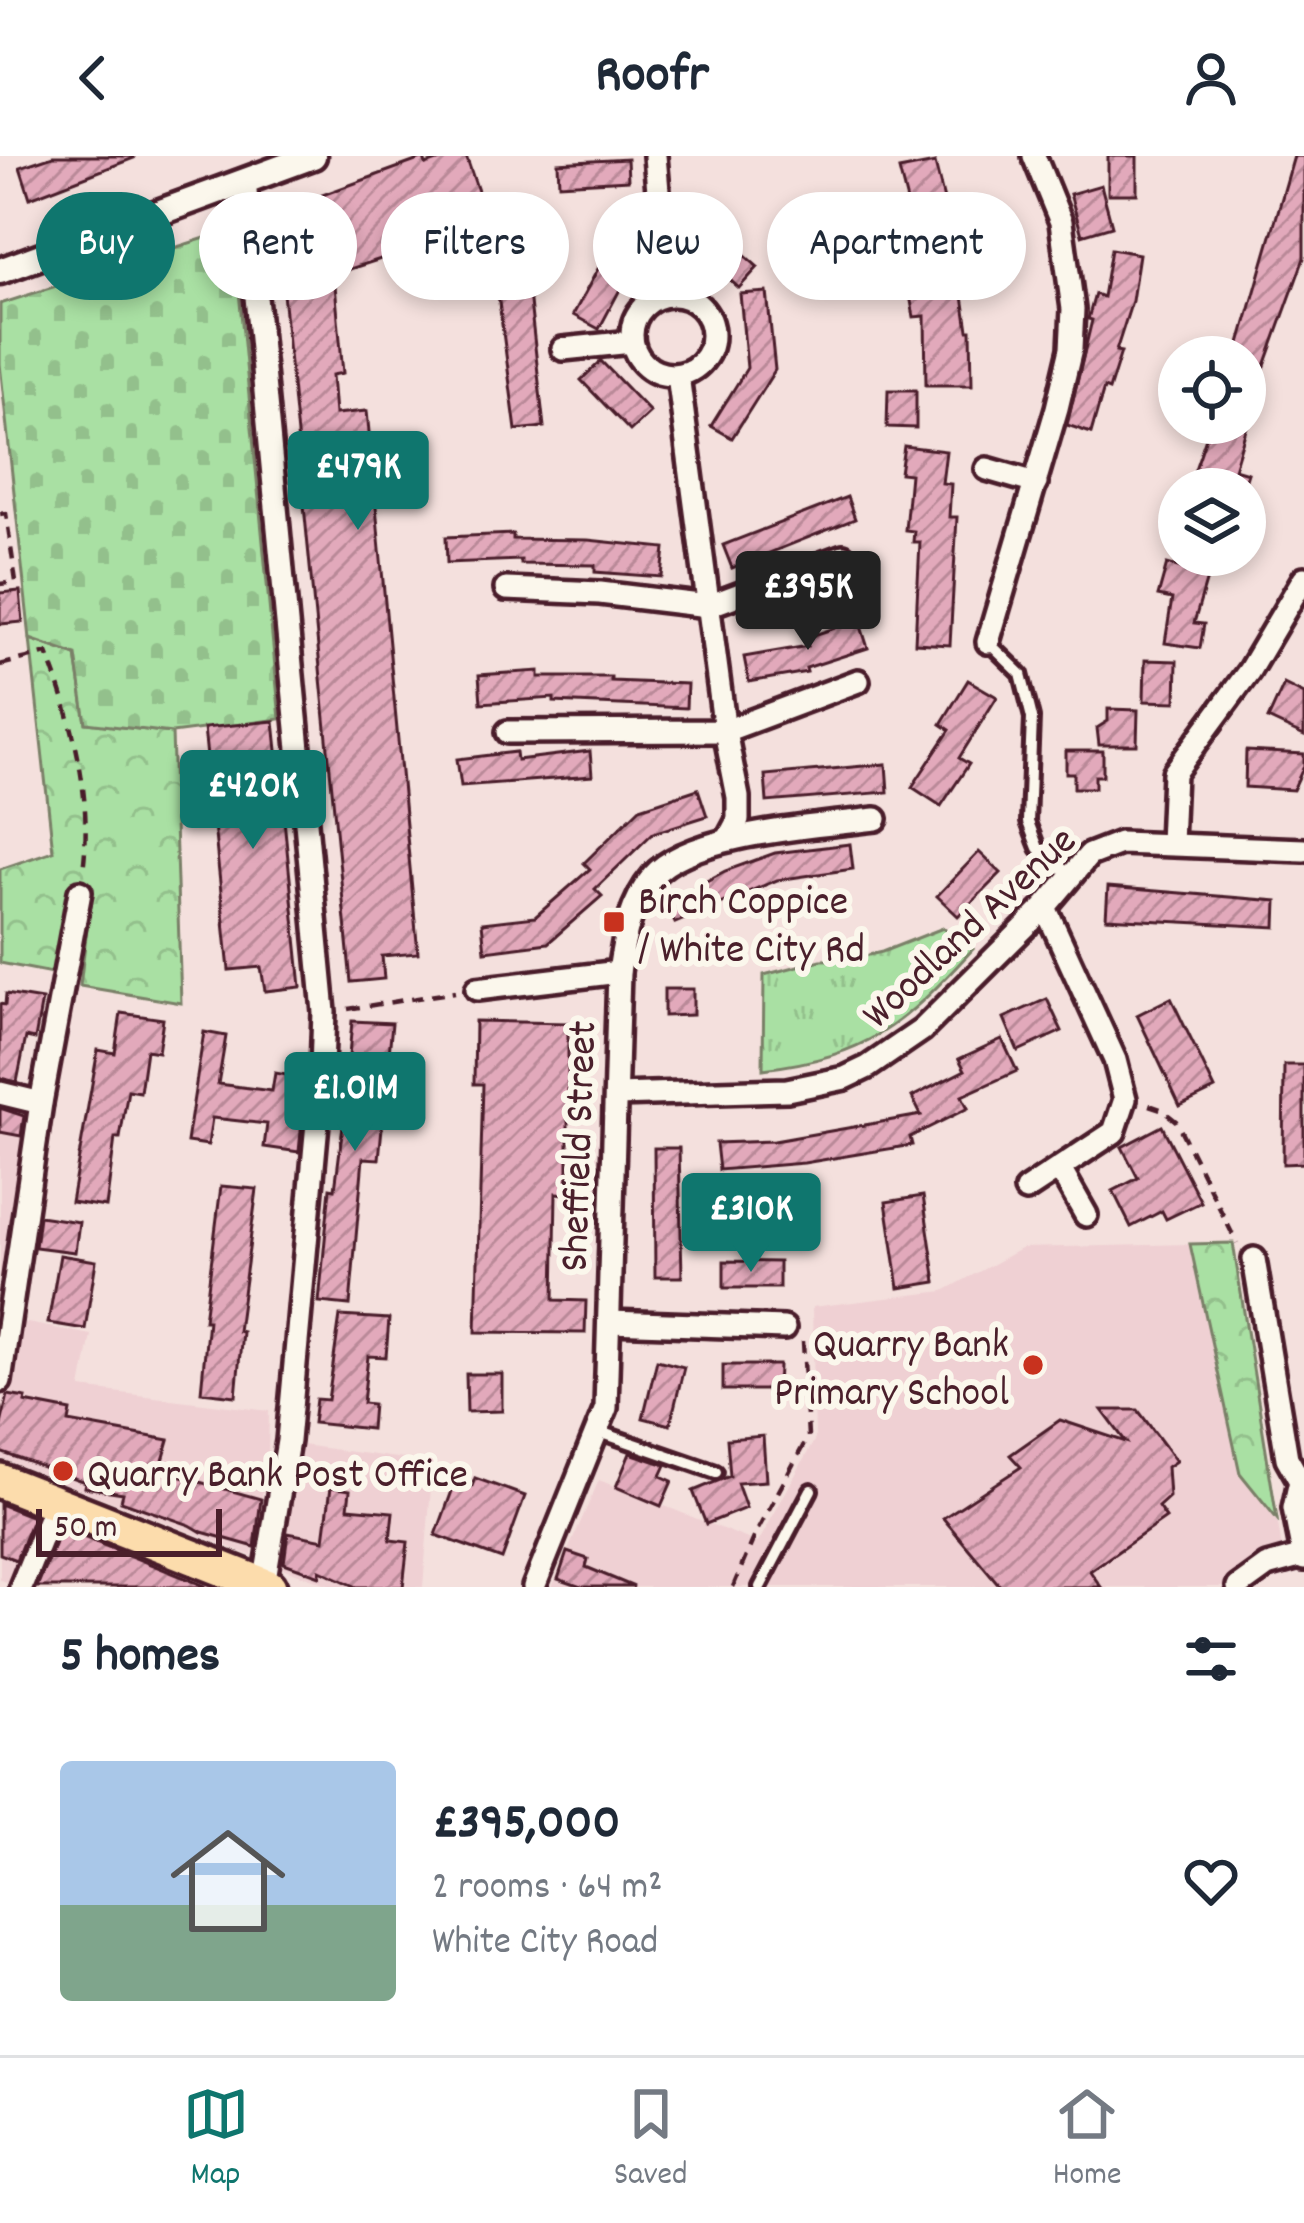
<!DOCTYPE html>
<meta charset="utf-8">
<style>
:root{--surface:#fff;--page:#f2f2f3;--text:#1f2937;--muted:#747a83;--line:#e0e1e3;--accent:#0f766e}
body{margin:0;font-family:Dekko,sans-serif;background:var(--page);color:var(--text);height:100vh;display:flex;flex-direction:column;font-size:45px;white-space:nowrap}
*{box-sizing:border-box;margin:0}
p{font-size:39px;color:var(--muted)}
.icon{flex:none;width:66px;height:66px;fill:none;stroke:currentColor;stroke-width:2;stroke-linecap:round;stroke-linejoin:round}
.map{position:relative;height:1431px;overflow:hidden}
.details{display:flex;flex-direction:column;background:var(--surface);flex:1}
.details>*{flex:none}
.banner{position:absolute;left:36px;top:36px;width:1233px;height:108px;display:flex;gap:24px}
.tools{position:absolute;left:1158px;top:180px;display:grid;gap:24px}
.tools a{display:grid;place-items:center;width:108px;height:108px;border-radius:50%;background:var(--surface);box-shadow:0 6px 18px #0003;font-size:60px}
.scale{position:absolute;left:36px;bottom:30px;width:186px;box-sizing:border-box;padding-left:12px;border:6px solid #4a1f2b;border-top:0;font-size:33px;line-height:42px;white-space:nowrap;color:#4a1f2b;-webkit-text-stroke:9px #fbf7ec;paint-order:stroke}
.price{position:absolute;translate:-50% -102px;padding:0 27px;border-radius:12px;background:var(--accent);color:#fff;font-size:39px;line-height:78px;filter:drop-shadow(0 3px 6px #0008)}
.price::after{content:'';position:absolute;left:50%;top:72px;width:36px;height:27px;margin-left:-18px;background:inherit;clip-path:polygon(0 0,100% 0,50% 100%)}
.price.current{background:#222;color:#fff}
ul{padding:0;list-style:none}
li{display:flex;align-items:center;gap:36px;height:300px;padding:0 60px}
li+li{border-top:3px solid var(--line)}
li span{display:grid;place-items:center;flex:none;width:336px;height:240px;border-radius:12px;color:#555}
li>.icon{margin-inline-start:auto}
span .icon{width:144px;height:144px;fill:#fffc;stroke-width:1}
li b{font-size:51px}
h2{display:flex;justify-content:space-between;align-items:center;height:144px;padding:0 60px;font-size:51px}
.tag{padding:0 42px;border-radius:54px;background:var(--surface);box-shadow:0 6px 18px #0003;font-size:42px;line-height:108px}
.tag.current{background:var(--accent);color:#fff}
header{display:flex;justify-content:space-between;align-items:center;height:156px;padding:0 60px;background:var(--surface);font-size:54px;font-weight:700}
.dock{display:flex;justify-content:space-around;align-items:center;height:168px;border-top:3px solid var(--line);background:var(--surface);font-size:33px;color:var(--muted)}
.dock a{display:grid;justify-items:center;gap:6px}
.dock .current{color:var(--accent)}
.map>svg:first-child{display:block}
.built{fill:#efd0d3}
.grass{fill:url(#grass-tufts);stroke:#7a8067;stroke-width:3}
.forest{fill:url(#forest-crowns);stroke:#7a8067;stroke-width:3}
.cemetery{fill:url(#cemetery-stones);stroke:#7a8067;stroke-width:3}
.building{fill:url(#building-hatch);stroke:#4a1f2b;stroke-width:3}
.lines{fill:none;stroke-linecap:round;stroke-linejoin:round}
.service-casing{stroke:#4a1f2b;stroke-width:20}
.minor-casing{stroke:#4a1f2b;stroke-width:30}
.tertiary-casing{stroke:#4a1f2b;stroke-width:33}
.primary-casing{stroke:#4a1f2b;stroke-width:42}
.path{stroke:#4a1f2b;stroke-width:4.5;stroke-dasharray:12 9;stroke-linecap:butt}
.service{stroke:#fbf7ec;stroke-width:10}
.minor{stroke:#fbf7ec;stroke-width:21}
.tertiary{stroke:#fbf7ec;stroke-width:24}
.primary{stroke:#fcdcac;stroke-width:33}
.poi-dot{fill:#c8321e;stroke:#fbf7ec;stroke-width:4.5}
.labels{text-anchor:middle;stroke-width:12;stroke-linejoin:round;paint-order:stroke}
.poi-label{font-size:42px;fill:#4a1f2b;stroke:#fbf7ec;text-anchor:start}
.street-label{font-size:42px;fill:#4a1f2b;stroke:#fbf7ec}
</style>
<header><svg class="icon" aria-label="back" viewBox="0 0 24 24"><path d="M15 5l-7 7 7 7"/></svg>Roofr<svg class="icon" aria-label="person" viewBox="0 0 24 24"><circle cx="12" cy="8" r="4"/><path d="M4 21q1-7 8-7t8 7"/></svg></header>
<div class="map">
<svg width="1304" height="1431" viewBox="0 0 1304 1431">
<defs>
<pattern id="grass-tufts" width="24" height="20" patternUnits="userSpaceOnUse" patternTransform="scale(3)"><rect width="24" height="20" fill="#a9e0a3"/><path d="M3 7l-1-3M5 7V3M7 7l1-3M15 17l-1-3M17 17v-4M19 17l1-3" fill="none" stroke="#93c08c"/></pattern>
<pattern id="forest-crowns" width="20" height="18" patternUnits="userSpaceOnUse" patternTransform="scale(3)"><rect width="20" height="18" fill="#a9e0a3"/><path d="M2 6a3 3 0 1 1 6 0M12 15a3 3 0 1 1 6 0" fill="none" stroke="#93c08c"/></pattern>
<pattern id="cemetery-stones" width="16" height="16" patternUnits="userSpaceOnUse" patternTransform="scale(3)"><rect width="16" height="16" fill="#a9e0a3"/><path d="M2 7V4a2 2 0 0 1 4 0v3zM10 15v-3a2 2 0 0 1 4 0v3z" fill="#93c08c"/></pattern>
<pattern id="building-hatch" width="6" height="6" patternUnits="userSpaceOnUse" patternTransform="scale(3)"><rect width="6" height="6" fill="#e2a9bb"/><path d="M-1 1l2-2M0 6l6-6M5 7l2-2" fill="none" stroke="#b98998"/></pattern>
</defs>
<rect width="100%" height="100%" fill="#f4e0dd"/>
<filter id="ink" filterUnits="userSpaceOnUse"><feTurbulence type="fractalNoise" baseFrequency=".00833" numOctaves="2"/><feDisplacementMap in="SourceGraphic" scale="24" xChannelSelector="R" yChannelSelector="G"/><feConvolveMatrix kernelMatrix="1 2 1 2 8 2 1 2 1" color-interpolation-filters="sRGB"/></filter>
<g filter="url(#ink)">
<!-- built -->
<g class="built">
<polygon points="0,954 26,961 0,1176"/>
<polygon points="1233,1087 1282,1393 1223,1431 552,1431 599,1324 758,1387 815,1283 812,1151 944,1135 1022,1092"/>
<polygon points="17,1165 91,1179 81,1232 269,1255 268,1303 252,1400 0,1302 0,1262"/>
<polygon points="302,1289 433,1307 423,1431 336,1431 279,1411"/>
<polygon points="0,1343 37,1357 10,1427 0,1424"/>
<polygon points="54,1363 223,1431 33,1431"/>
</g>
<!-- grass -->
<path class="grass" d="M 943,772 L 973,793 C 902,870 869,900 763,913 L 764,819 L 821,804 L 851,803 L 882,796 Z"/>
<!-- forest -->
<g class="forest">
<polygon points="30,483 76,499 86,567 172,577 181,847 80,830 90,745 67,742 52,817 0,807 0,713 53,695"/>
<polygon points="1233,1087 1277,1363 1240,1317 1190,1088"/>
</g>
<!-- cemetery -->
<polygon class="cemetery" points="233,73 280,563 172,577 86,567 76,499 30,483 0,208 0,148"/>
<!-- building -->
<g class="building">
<polygon points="53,0 133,0 134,2 30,42 20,11"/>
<polygon points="451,0 466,0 482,47 427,71 442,117 419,125 409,94 334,118 343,217 332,219 335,258 367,255 418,797 382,800 384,823 351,826 282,127 296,125 273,57 424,2 426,9"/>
<rect x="1108" y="0" width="29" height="38"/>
<polygon points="1294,0 1304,0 1304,102 1245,265 1245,201 1236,201"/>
<polygon points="627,3 628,24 559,28 558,7"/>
<polygon points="935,7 956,93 968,174 971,174 972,229 926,229 925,160 914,161 909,134 905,134 902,111 923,108 899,14"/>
<polygon points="1101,29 1112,70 1082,79 1070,38"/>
<polygon points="708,67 758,111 739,132 689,87"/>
<polygon points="1111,93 1139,98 1132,145 1116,195 1121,196 1109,234 1104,232 1091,277 1067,269 1092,164 1088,163 1095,138 1103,141"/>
<polygon points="606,98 632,111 599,173 573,159"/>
<polygon points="528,128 544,271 516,274 497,131"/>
<polygon points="767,136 775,214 732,282 711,270 747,212 740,138"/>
<polygon points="601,205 650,256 630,275 581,224"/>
<polygon points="888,234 916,234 916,272 887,271"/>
<polygon points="1211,267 1248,267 1234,313 1248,317 1243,333 1193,319"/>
<polygon points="904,290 946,295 942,327 951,328 949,361 957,361 950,489 915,487 920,386 913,386 914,375 905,374 910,318 900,317"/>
<polygon points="847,341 855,363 732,412 723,389"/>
<polygon points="513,378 513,383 588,384 665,392 662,421 595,416 595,409 521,408 521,404 447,407 446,381"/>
<polygon points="1167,408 1208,419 1194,467 1204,468 1200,492 1165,487 1172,443 1158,440"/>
<polygon points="20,435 23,466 0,468 0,437"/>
<polygon points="859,464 868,492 806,512 807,516 749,526 744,501 808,490 805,482"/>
<polygon points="1145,504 1177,505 1176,546 1144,545"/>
<polygon points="539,515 539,521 611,521 611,525 687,528 686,552 554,546 554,542 481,547 479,519"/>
<polygon points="968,524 997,541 959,602 969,608 941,650 912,631 950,574 941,568"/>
<polygon points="1284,528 1304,538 1304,580 1268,563"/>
<polygon points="1108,553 1138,554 1137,589 1099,589 1097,572 1108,565"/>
<polygon points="274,565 301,831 265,835 261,811 229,814 204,572"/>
<polygon points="590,595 592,620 461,630 457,603 516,596 517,604"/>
<polygon points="1066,595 1103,595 1103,620 1095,620 1095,632 1074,632 1074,617 1066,617"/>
<polygon points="1246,595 1304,598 1304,610 1293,634 1245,631"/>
<polygon points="886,608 888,636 767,646 765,619"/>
<polygon points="698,633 707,660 653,677 595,733 602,740 548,787 485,795 482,767 535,761 590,713 584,707 640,652"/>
<polygon points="850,688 853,713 777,724 675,767 666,747 725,715 775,697"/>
<polygon points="979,696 1001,717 958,760 937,740"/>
<polygon points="1108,731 1277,745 1276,771 1106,762"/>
<polygon points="664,833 693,833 693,859 664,860"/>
<polygon points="6,838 42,844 35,883 26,881 17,926 0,922 0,848 5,849"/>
<polygon points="1171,842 1215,933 1180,950 1137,859"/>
<polygon points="1047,843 1062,875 1018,895 1004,862"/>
<polygon points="121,857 163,863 158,896 146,894 140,936 128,934 120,982 115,982 106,1051 71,1046 98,894 115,897"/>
<polygon points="352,865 392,867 379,1003 363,1002 350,1149 319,1146 330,1032 335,1033 343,970"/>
<polygon points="475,865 568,867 568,1038 556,1037 554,1144 586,1145 585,1177 476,1176 483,928 474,928"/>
<polygon points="204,876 226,880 218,928 272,935 275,917 299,921 296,943 304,944 299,996 264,991 267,968 212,962 208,989 187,986"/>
<polygon points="1002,883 1017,915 962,940 968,952 910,981 912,989 804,1007 719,1014 716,987 774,985 921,959 912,941 965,914 959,903"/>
<polygon points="1284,909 1304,909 1304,1007 1283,1008"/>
<polygon points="0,952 24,960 21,980 0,976"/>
<polygon points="1162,970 1201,1046 1166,1063 1162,1055 1131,1071 1113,1035 1138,1022 1122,991"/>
<polygon points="654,992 679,992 682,1121 655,1121"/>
<polygon points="221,1030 257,1033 238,1175 242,1176 236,1240 201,1236 208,1164 204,1164"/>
<polygon points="923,1040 936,1126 899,1132 886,1046"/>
<polygon points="39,1060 79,1066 75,1096 35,1091"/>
<polygon points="60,1099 96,1105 85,1173 48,1167"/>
<polygon points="724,1105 779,1106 779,1132 724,1132"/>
<polygon points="340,1160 389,1163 386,1201 368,1200 363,1247 373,1248 371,1273 313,1267 316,1243 328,1244"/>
<polygon points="657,1204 684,1211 670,1269 643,1262"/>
<polygon points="723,1209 779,1209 778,1234 723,1234"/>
<polygon points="466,1218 502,1218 502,1255 467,1256"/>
<polygon points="8,1239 26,1242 25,1246 71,1255 69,1266 169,1284 160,1315 261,1343 255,1391 202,1376 190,1369 121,1345 123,1337 84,1331 85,1326 0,1296 0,1273"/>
<polygon points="1102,1254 1138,1254 1176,1305 1167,1311 1169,1341 1158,1351 1166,1362 1090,1415 1101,1431 1001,1431 943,1362 1021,1311 1010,1299 1060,1264 1126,1286"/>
<polygon points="763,1280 766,1325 737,1327 746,1352 706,1368 693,1335 730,1320 727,1283"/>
<polygon points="630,1297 666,1309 661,1320 672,1325 661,1350 616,1331"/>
<polygon points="475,1322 525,1340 502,1403 436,1379 456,1324 472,1330"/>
<polygon points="331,1331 350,1334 348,1352 393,1356 390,1384 408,1386 403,1431 357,1431 320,1414 320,1420 284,1407 288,1377 324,1384"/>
<polygon points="0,1348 33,1361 16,1404 0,1398"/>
<polygon points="61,1372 205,1430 205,1431 37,1431"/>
<polygon points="567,1396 588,1403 586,1411 634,1431 581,1431 558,1423"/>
</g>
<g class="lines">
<defs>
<g id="service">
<polyline points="988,486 1021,518 1032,562 1028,666 1038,692 1071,720"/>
<polyline points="597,1275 716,1316"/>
<polyline points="760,1431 811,1334"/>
</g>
<g id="minor">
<polyline points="655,0 667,139"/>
<polyline points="245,25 324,856 322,912"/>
<circle cx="672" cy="179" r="40"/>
<polyline points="563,193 632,186"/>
<polyline points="678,219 725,575 738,641 738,664 729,681"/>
<polyline points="987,313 1036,327"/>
<polyline points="506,433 600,437 708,450 843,400"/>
<polyline points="988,486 1057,252 1071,193 1073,153 1061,66 1034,0"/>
<polyline points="508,576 725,575 858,525"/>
<polyline points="1171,687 1174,617 1249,515 1304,422"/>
<polyline points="477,833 619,816"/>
<polyline points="0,937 41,947"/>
<polyline points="616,939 787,934 845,922 868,911 922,874 1045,751 1089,699 1120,687 1304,694"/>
<polyline points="1060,1013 1086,1059"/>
<polyline points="1026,1034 1114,976 1125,943 1115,904 1045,751"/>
<polyline points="1254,1103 1287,1302 1300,1325 1294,1352 1304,1403"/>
<polyline points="609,1166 784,1172"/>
<polyline points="0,1225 41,947 80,736"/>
<polyline points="264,1429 288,1285 321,923"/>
<polyline points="21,1431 55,1347"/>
<path d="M 534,1431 L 606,1252 L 619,816 C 624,782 630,747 653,720 C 689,677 821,670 876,663"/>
<polyline points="1238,1431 1267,1410 1303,1400"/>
</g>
<polyline id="tertiary" points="0,115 313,0"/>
<polyline id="primary" points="0,1325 269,1431"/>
</defs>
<!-- service casing -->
<use href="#service" class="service-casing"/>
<!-- minor casing -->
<use href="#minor" class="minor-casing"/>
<!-- tertiary casing -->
<use href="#tertiary" class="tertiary-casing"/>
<!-- primary casing -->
<use href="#primary" class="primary-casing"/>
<!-- path -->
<g class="path">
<polyline points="0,358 6,357 16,426 0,428"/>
<path d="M 0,509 L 47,497 C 73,563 93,642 83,714"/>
<polyline points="348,853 455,836"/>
<polyline points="1149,949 1161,953 1176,965 1237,1087"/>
<polyline points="733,1431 756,1377 808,1281 803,1185"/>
</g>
<!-- service -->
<use href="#service" class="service"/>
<!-- minor -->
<use href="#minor" class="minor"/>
<!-- tertiary -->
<use href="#tertiary" class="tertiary"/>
<!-- primary -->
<use href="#primary" class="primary"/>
</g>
</g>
<!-- markers -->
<g class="poi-dot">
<rect x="602" y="754" width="24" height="24" rx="6"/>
<circle cx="1033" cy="1209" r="12"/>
<circle cx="63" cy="1315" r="12"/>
</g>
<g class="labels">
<!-- poi labels -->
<g class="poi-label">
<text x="638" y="757">Birch Coppice<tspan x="638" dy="48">/ White City Rd</tspan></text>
<text x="1009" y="1200" text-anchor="end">Quarry Bank<tspan x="1009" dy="48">Primary School</tspan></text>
<text x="87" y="1330">Quarry Bank Post Office</text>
</g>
<!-- street labels -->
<g class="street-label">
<text transform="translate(967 769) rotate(-43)" y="15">Woodland Avenue</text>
<text transform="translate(575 990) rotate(-88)" y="15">Sheffield Street</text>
</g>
</g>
</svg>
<div class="tools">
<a><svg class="icon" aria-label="locate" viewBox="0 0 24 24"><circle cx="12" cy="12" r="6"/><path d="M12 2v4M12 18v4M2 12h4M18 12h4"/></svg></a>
<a><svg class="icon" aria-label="layers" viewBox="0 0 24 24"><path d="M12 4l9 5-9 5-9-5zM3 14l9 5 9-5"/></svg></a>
</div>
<div class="scale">50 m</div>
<b class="price" style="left:358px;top:377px">£479K</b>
<b class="price current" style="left:808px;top:497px">£395K</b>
<b class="price" style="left:253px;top:696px">£420K</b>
<b class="price" style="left:355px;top:998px">£1.01M</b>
<b class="price" style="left:751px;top:1119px">£310K</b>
<div class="banner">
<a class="tag current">Buy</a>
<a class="tag">Rent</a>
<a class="tag">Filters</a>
<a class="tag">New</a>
<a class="tag">Apartment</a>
</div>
</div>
<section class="details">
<h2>5 homes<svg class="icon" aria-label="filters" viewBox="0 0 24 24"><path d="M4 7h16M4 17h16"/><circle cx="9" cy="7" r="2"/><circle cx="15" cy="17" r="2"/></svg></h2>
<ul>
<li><span style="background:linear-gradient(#a9c7e8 60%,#7fa58c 0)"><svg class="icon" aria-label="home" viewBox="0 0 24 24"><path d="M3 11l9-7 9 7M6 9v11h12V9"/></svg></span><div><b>£395,000</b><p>2 rooms · 64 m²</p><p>White City Road</p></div><svg class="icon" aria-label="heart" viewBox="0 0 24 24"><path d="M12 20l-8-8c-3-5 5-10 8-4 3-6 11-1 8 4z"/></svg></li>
</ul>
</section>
<nav class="dock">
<a class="current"><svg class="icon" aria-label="map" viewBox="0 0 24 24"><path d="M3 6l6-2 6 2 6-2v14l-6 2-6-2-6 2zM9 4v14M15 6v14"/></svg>Map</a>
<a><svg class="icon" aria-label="saved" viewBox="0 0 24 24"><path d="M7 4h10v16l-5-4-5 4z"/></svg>Saved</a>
<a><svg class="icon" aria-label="home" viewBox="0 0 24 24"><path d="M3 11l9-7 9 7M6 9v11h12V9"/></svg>Home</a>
</nav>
